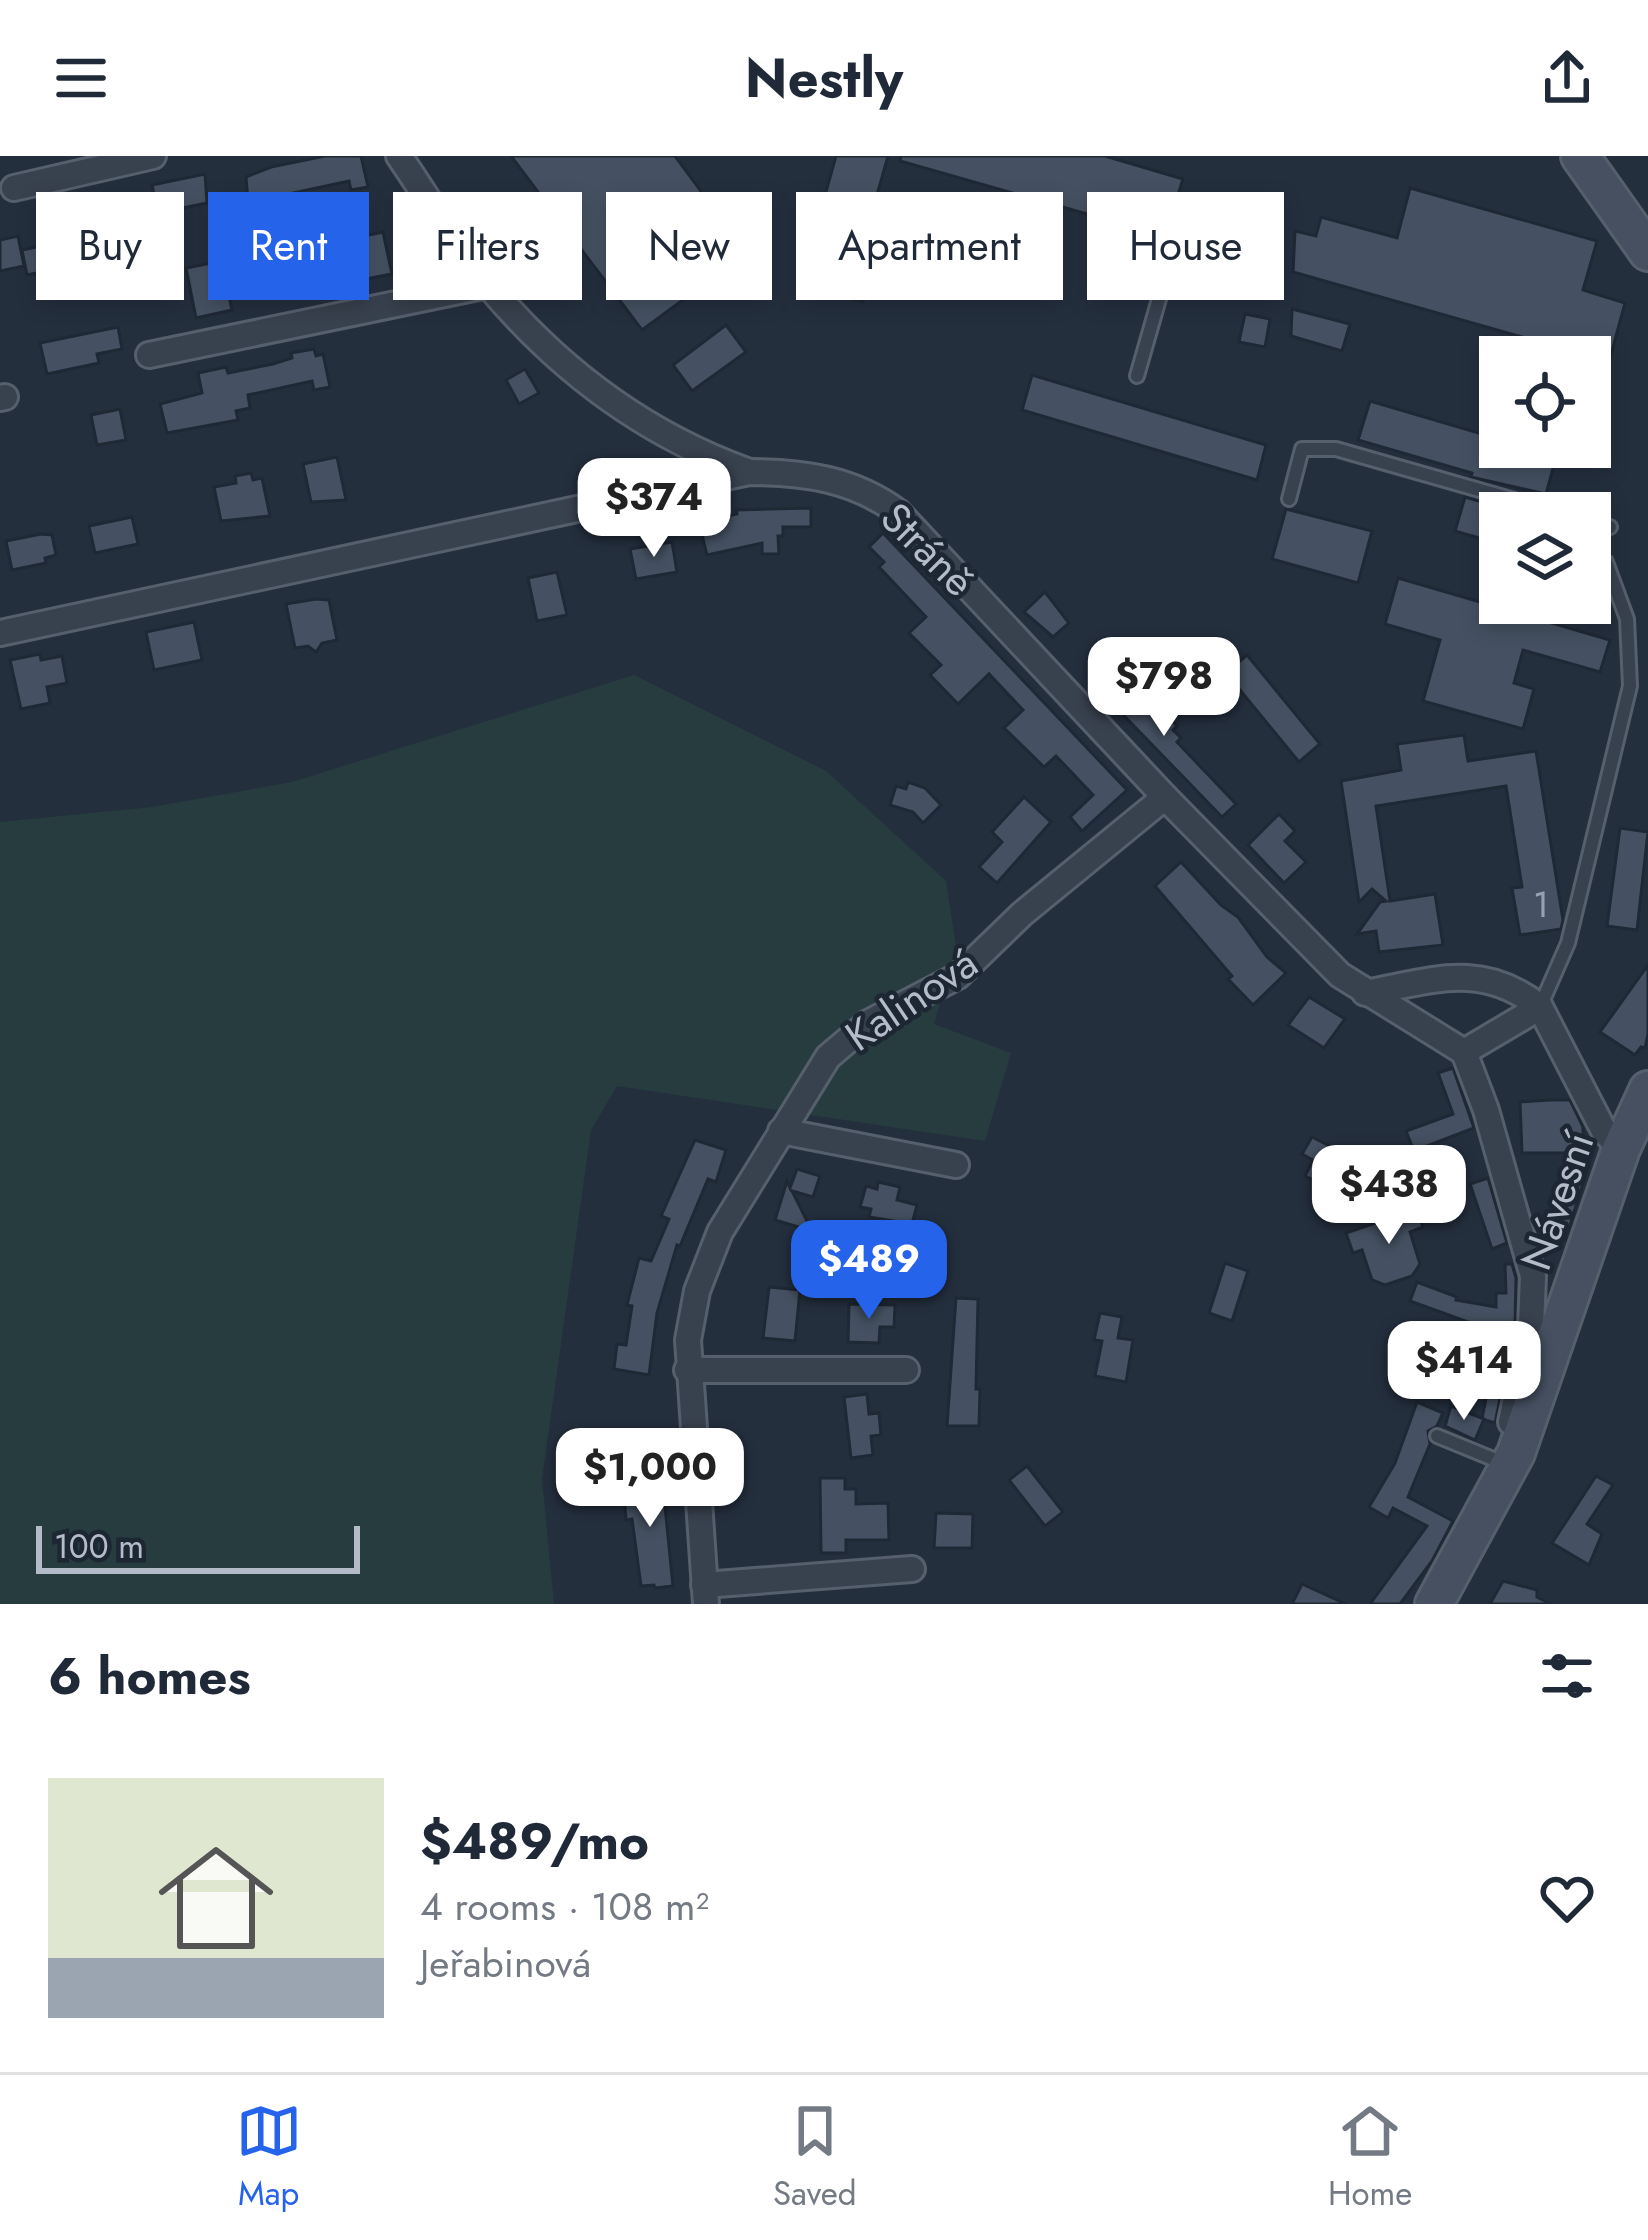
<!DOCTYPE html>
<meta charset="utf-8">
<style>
:root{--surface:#fff;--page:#f6f6f7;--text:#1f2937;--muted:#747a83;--line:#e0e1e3;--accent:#2563eb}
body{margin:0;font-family:Jost,sans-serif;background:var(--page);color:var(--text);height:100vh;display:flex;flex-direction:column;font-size:45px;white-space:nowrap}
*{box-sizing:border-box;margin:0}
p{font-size:39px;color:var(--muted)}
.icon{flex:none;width:66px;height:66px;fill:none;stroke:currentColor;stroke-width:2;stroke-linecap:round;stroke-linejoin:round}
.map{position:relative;height:1448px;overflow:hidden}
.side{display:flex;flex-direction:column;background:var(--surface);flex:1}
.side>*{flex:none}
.banner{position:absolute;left:36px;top:36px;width:1578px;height:108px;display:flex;gap:24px}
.fabs{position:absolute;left:1479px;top:180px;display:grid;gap:24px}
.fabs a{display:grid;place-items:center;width:132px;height:132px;border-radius:0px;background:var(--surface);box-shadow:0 6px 18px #0003;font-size:60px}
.scale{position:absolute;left:36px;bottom:30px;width:324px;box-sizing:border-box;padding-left:12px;border:6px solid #b4bcc9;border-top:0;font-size:33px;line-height:42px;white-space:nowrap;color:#b4bcc9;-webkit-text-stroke:9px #1d2633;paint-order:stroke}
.price{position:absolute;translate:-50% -102px;padding:0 27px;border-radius:24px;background:#fff;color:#222;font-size:39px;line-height:78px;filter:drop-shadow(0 3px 6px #0008)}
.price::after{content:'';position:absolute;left:50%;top:72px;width:36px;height:27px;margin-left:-18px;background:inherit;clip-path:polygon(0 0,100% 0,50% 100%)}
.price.active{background:var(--accent);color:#fff}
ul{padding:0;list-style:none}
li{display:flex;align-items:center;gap:36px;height:300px;padding:0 48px}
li+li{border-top:3px solid var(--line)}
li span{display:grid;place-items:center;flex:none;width:336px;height:240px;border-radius:0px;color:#555}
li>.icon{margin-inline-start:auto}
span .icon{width:144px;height:144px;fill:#fffc;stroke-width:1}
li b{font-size:51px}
h2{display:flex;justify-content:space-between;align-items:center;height:144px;padding:0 48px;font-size:51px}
.tag{padding:0 42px;border-radius:0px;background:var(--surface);box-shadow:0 6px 18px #0003;font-size:42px;line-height:108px}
.tag.active{background:var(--accent);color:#fff}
header{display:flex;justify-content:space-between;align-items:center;height:156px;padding:0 48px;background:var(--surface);font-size:54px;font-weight:700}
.tabs{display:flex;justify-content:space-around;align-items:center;height:168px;border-top:3px solid var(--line);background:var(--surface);font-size:33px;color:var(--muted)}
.tabs a{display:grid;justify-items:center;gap:6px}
.tabs .active{color:var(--accent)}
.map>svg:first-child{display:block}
.green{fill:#263c3f}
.building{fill:#455162;stroke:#1f2835;stroke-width:3}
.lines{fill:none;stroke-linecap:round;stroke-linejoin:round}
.lane-casing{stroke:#565f6c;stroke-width:18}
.street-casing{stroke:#565f6c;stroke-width:30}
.secondary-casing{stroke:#565f6c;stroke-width:42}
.lane{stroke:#38414e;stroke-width:12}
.street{stroke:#38414e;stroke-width:24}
.secondary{stroke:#465061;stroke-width:36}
.labels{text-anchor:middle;stroke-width:9;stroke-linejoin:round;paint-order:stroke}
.number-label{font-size:36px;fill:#98a1af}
.street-label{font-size:42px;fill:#b4bcc9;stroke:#1d2633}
</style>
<header><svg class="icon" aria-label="menu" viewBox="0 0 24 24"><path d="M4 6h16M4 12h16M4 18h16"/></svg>Nestly<svg class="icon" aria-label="share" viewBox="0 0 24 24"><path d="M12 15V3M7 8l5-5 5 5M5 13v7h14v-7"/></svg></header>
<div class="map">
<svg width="1648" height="1448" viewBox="0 0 1648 1448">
<rect width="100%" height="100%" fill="#242f3e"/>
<!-- green -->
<polygon class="green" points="634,519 826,615 946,725 956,790 934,868 1011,897 985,985 617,930 591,974 542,1323 554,1448 0,1448 0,666 152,651 292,626"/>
<!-- building -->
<g class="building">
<polygon points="325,0 361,0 368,31 351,34 349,25 288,38 290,43 266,53 248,46 246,21 271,11"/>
<polygon points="511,0 675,0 715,54 670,87 702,130 642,174 581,93 573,85 570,88 552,63 556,60"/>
<polygon points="836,0 888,0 859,103 873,108 863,146 800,128"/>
<polygon points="901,0 1105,0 1183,23 1177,42 1276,69 1263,117 1246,112 1249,104 900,5"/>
<polygon points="205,18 207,47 158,57 152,29"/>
<polygon points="1410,32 1597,85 1583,134 1625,147 1609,206 1538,186 1536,191 1520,187 1522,181 1293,116 1295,75 1316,80 1321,61 1397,82"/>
<polygon points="118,39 129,91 103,97 100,81 94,82 92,74 81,77 76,52 87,50 86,45"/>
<polygon points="357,71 359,81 383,76 392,118 366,123 364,113 333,120 330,107 322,108 318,90 327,88 325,78"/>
<polygon points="18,80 24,110 0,115 0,84"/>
<polygon points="41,90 46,115 27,119 22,94"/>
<polygon points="221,105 232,154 196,162 186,112"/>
<polygon points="1292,153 1350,168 1342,195 1291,180"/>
<polygon points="1245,158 1270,163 1265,191 1239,186"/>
<polygon points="726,169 746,196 692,235 673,209"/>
<polygon points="118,171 122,193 97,198 99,207 47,218 40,187"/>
<polygon points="314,193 316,200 323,198 330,231 314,234 312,225 248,239 250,252 236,255 238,264 167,277 160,248 202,237 198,217 226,211 228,217 273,208 292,202 291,197"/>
<polygon points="525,213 539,237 519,248 506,224"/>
<polygon points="1032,219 1266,289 1257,324 1022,254"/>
<polygon points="1370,245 1485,279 1495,245 1500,246 1500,291 1559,291 1546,338 1471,321 1472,317 1358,284"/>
<polygon points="120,253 126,284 97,289 91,259"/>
<polygon points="337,301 346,344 311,346 303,308"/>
<polygon points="251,317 253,324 262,322 270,360 221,365 214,331 236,327 235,320"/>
<polygon points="1465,341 1503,352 1493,386 1455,375"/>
<polygon points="811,352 811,371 783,371 783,380 778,380 779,398 762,398 762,387 707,399 699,367 737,358 736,354"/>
<polygon points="1286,353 1372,375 1358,427 1272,403"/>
<polygon points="132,361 138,388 95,397 89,370"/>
<polygon points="883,377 1127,634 1082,675 1070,661 1093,639 1056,600 1044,611 1004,572 1023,554 989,518 958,548 930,519 941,509 909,477 926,461 879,411 884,406 869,391"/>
<polygon points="41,378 52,379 56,399 45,402 46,407 12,414 6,385"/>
<polygon points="672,386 677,416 636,423 630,393"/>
<polygon points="557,416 567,459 537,465 528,422"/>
<polygon points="1398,422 1610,484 1600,516 1523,494 1514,527 1534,533 1523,573 1423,545 1440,484 1385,468"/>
<polygon points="1045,436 1069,467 1053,481 1024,456"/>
<polygon points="316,443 329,444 337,484 322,487 316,496 308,490 295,492 286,448"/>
<polygon points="194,466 202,504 154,514 146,476"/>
<polygon points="40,498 41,504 62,500 67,527 47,531 50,547 21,553 10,504"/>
<polygon points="1247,499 1320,588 1299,606 1226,517"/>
<polygon points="1123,515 1177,570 1173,574 1181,582 1177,586 1236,648 1222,661 1101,536"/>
<polygon points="1464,579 1468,605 1536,595 1563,764 1561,773 1520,779 1512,732 1522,731 1506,630 1376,650 1390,745 1435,738 1443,789 1379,796 1376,775 1357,778 1380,746 1386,745 1372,733 1359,746 1341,625 1401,614 1397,588"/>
<polygon points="908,626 925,632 941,649 923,667 913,656 890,649 896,630 906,633"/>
<polygon points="1024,641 1051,666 997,727 979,711 1002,686 992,676"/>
<polygon points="1279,658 1295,675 1285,685 1306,706 1284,727 1248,689"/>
<polygon points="1620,672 1648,676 1637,774 1607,770"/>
<polygon points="1181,706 1221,749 1238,761 1267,801 1286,817 1253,849 1228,823 1232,820 1155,730"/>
<polygon points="1648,809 1648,878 1645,892 1641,891 1635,899 1600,876"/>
<polygon points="1309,841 1345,863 1324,892 1288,869"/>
<polygon points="1453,912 1474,972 1414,995 1406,975 1453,958 1438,917"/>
<polygon points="1549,944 1570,944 1583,971 1583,997 1522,997 1520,946"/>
<polygon points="1312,981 1373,1012 1364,1028 1352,1022 1343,1038 1305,1020 1313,1004 1302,998"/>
<polygon points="695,984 726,994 716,1026 708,1023 680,1090 677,1089 657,1157 649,1219 614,1213 617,1188 626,1189 632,1150 627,1149 639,1102 651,1105 669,1063 661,1060"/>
<polygon points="1572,1002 1590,1005 1565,1085 1561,1085 1563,1078 1553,1076 1558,1041 1566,1042"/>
<polygon points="797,1013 820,1020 813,1041 792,1035 812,1075 775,1064 787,1025 790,1032"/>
<polygon points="1488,1022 1507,1087 1492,1093 1470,1028"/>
<polygon points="878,1026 900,1031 897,1044 917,1049 912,1068 869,1061 871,1053 860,1051 866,1030 877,1033"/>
<polygon points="1416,1053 1423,1071 1410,1076 1420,1108 1412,1120 1385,1129 1372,1124 1362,1094 1353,1097 1346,1077"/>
<polygon points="1225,1107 1248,1115 1232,1165 1209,1157"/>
<polygon points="1505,1108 1512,1108 1516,1122 1515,1169 1495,1267 1482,1263 1499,1175 1471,1170 1471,1167 1410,1145 1417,1126 1457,1141 1456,1144 1496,1151 1496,1137 1506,1137"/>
<polygon points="769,1131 800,1134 795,1185 763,1182"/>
<polygon points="956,1142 978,1143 976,1233 980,1233 979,1270 947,1270"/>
<polygon points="849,1148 895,1149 894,1171 880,1171 879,1187 848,1186"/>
<polygon points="1100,1157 1122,1161 1118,1182 1133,1184 1126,1226 1095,1220 1102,1185 1094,1184"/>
<polygon points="867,1238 869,1258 879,1257 881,1279 871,1280 873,1299 851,1302 844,1241"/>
<polygon points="1417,1246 1443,1257 1437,1270 1428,1275 1430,1288 1408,1341 1453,1365 1432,1405 1400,1448 1370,1448 1427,1370 1393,1352 1388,1362 1369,1351 1395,1307"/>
<polygon points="1451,1250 1484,1263 1475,1284 1445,1270"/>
<polygon points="1027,1310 1063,1356 1045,1370 1009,1324"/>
<polygon points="1596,1320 1613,1329 1587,1368 1602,1378 1589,1409 1552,1387"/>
<polygon points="662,1321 673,1430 655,1432 654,1429 641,1430 632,1363 626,1364 623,1325"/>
<polygon points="820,1322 845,1322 845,1333 856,1333 856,1348 888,1347 889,1384 846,1384 846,1397 821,1397"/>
<polygon points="936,1357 973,1358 972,1392 934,1392"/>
<polygon points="1503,1425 1537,1434 1537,1441 1551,1448 1490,1448"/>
<polygon points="1302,1428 1346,1448 1292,1448"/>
</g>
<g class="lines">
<defs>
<g id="lane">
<polyline points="1137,220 1169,108"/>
<polyline points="1289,343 1302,293 1336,293 1560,357"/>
<polyline points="1590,366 1610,371"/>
<polyline points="1540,851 1568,787 1630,530 1627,463 1606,406"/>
<polyline points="1437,1280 1503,1307"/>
</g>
<g id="street">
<path d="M 399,0 C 428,42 455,89 488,129 C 558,213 645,278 747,315"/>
<polyline points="14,32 153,0"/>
<polyline points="149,199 488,129"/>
<polyline points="0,242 5,241"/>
<path d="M 0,477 L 749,316 C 804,316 853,323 898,356 L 1165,641 L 1340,819 L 1464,896"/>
<path d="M 1365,837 C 1431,825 1481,804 1540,851 L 1604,975 L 1621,993"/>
<polyline points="1464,896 1486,954 1533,1120 1531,1171 1511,1266"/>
<polyline points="1464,896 1540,851"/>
<polyline points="781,975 956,1009"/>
<polyline points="687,1214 906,1214"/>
<polyline points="704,1429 912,1413"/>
<polyline points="706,1448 688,1184 697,1135 720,1076 828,901 868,867 958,820 1022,758 1165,641"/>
</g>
<g id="secondary">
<polyline points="1580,0 1648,96"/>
<polyline points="1434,1448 1516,1297 1621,993 1648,934"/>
</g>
</defs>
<!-- lane casing -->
<use href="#lane" class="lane-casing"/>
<!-- street casing -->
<use href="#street" class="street-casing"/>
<!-- secondary casing -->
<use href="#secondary" class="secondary-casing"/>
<!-- lane -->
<use href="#lane" class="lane"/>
<!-- street -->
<use href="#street" class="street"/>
<!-- secondary -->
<use href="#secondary" class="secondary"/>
</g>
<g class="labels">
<!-- number labels -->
<g class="number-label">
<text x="1541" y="761">1</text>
</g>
<!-- street labels -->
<g class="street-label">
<text transform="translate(928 393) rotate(45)" y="15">Stráně</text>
<text transform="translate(911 843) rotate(-34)" y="15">Kalinová</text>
<text transform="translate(1557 1045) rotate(-71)" y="15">Návesní</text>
</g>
</g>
</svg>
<div class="fabs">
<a><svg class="icon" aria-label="locate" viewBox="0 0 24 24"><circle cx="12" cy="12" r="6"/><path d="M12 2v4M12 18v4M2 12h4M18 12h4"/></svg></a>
<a><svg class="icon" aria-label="layers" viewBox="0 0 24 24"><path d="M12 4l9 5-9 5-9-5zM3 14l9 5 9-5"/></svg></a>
</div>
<div class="scale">100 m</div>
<b class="price" style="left:654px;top:404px">$374</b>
<b class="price" style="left:1164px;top:583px">$798</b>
<b class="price" style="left:1389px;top:1091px">$438</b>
<b class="price active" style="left:869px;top:1166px">$489</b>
<b class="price" style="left:1464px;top:1267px">$414</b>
<b class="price" style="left:650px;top:1374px">$1,000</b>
<div class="banner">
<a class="tag">Buy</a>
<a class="tag active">Rent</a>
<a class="tag">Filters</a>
<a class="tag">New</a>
<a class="tag">Apartment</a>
<a class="tag">House</a>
</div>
</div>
<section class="side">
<h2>6 homes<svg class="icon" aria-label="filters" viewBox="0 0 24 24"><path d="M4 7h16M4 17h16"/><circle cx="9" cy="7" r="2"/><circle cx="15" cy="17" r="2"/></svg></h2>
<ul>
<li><span style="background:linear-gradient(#dfe7d0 75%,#9aa5b1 0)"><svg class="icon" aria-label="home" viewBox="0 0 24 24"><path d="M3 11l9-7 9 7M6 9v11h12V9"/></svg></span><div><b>$489/mo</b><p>4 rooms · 108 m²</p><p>Jeřabinová</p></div><svg class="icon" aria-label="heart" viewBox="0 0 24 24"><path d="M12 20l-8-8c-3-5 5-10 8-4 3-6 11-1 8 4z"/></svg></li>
</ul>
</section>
<nav class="tabs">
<a class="active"><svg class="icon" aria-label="map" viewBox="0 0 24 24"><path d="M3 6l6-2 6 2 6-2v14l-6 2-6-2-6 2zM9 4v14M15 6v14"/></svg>Map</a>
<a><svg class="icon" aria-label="saved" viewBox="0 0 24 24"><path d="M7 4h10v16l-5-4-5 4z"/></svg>Saved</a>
<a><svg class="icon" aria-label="home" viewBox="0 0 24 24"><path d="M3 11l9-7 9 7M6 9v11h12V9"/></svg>Home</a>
</nav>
